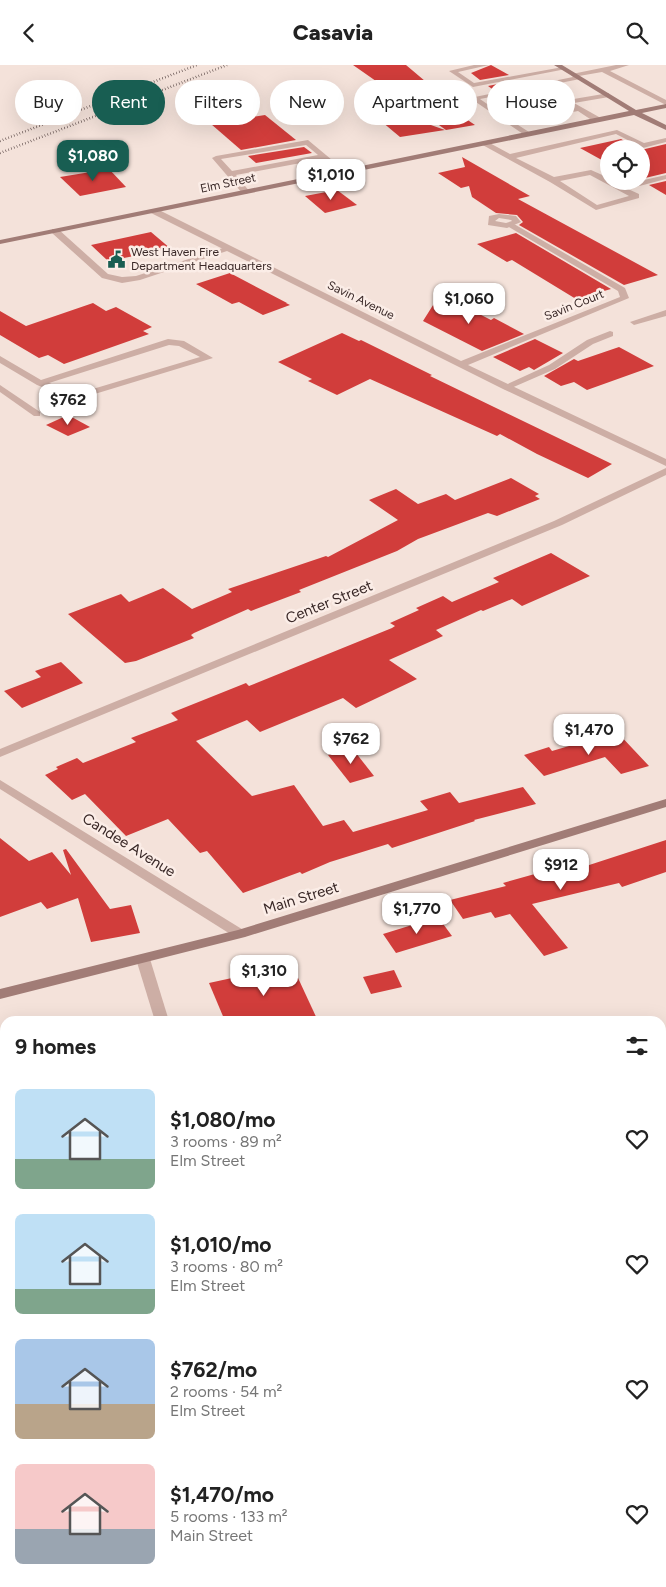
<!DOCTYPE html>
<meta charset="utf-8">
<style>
:root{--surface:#fff;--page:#f2f2f2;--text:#222;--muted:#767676;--accent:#185e52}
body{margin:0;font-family:Figtree,sans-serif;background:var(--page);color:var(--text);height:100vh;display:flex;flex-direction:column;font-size:19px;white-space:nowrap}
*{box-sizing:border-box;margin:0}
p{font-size:16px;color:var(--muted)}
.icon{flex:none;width:28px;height:28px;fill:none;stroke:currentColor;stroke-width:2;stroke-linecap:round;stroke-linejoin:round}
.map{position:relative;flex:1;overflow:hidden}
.sheet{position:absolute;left:0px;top:951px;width:666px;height:571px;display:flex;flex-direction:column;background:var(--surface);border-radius:15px 15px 0 0;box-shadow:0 5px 20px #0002}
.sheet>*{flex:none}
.hud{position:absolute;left:15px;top:15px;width:636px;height:45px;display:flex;gap:10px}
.fabs{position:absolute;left:600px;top:75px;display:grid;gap:10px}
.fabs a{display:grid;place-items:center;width:50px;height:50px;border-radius:50%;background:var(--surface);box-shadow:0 5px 20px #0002;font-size:25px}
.price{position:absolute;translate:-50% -42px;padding:0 11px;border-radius:10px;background:#fff;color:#222;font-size:16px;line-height:32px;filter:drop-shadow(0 1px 2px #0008)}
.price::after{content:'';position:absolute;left:50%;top:30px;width:15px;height:11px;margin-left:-8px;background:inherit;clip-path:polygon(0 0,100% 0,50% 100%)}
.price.selected{background:var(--accent);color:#fff}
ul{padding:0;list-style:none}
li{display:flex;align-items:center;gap:15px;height:125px;padding:0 15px}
li span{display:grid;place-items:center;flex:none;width:140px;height:100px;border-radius:8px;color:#555}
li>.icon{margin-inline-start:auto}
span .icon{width:60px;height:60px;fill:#fffc;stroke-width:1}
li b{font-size:21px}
h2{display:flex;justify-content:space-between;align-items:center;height:60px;padding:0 15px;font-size:21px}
.tag{padding:0 18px;border-radius:22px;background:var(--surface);box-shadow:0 5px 20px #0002;font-size:18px;line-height:45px}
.tag.selected{background:var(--accent);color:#fff}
header{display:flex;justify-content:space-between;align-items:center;height:65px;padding:0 15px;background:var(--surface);font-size:22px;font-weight:800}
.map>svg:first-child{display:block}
.building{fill:#d13d3b}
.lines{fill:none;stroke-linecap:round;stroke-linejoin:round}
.lane{fill:#cdaea5;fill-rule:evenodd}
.street{fill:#cdaea5;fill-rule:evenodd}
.secondary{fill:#a17c76;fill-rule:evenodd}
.rail{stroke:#392827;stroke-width:2.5;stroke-dasharray:0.5 2.5;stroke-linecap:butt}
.labels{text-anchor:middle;stroke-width:5;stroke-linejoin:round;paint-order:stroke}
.far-street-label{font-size:12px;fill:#392827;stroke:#fbede7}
.far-poi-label{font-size:12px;fill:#392827;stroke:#fbede7;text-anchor:start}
.street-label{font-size:15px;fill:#392827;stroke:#fbede7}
</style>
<header><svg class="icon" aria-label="back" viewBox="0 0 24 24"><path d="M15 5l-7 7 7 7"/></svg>Casavia<svg class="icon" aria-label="search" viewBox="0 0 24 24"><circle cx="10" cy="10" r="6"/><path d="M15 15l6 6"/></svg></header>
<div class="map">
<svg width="666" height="1522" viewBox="0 0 666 1522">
<rect width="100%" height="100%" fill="#f4e2da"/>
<!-- building -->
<g class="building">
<polygon points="353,0 406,0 451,38 444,39 475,60 446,65"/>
<polygon points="491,0 509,10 480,15 471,8"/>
<polygon points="517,15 524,20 495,26 488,21"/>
<polygon points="533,26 561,43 534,49 507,31"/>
<polygon points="358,34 445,65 400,72 357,36"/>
<polygon points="265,50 296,75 241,85 211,59"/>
<polygon points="621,74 638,84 609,84 609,99 580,83"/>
<polygon points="666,79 666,108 641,114 641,85"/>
<polygon points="304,82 312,88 256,98 248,91"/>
<polygon points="462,92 530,131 518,134 658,210 624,220 519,160 523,157 517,150 496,148 472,132 469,121 461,123 438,108 465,102"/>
<polygon points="109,104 126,122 80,131 60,112"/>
<polygon points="666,116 666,130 649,120"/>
<polygon points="337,125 357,140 325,148 305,131"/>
<polygon points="151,167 171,184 108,196 91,180"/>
<polygon points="516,168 611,224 576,234 512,195 507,197 477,179"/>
<polygon points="230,208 287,238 286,238 290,240 263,250 239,237 232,239 196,219"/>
<polygon points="440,229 491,255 494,253 524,269 482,286 423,256"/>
<polygon points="93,238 106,246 116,242 152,262 143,266 149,269 64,299 48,290 39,293 0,270 0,246 26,261"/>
<polygon points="342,268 359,276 361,275 432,310 430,311 612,399 588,413 537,389 500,369 497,371 370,314 337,330 308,316 312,314 278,297"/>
<polygon points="535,274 563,288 534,305 529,302 520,306 493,292"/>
<polygon points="619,282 654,301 587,325 574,317 561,321 544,311 574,294 578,296"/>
<polygon points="68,350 90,362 68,371 46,360"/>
<polygon points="511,413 539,429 535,431 540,434 497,451 488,448 418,474 397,486 299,525 301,527 251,546 248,544 194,568 191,570 194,573 136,596 125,598 68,549 121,529 129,537 163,523 192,544 232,527 228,524 326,491 328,492 398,455 369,435 396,424 418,439 446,429 455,435"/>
<polygon points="551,488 590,511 522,541 512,534 483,546 481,545 436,565 443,571 389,595 417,614 356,643 343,633 260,667 247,655 196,676 252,731 294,720 323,761 344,755 353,767 428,745 420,736 450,727 459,738 523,722 536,739 474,755 475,756 392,783 388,779 330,797 302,809 300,807 243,828 207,786 200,788 168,754 126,771 85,729 72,735 45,710 58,704 56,702 77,693 83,698 136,677 131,673 178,655 171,648 246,618 249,621 392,563 395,561 390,558 419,545 416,543 443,531 452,537 499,517 493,513"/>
<polygon points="61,597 83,618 22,643 4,626 41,612 35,606"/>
<polygon points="617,667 649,701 621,709 605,692 544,711 524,690 549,682 552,686"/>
<polygon points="352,683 374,711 350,718 328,690"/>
<polygon points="0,773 29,796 52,787 71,810 63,785 66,784 110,844 131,840 140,868 91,877 78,833 47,844 41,837 0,852"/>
<polygon points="666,775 666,807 622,822 619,818 532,839 568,883 544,891 510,849 495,853 491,847 463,854 450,835 506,821 503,818 549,805 578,798 580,803"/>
<polygon points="438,852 452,871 396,888 383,869"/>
<polygon points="292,900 318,956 225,956 209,918"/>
<polygon points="394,905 402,922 371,929 363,912"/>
</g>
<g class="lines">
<!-- lane -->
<g class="lane">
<polygon points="474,0 489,0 458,7 474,18 563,2 566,4 473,22 449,6"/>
<path d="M 616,0 L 629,0 L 610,6 L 666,35 L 666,40 L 602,7 L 579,11 L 580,14 L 545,21 L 568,35 L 609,28 L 609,32 L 574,38 L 599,52 L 599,56 L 593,56 L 578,46 L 515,58 L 529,67 L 529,71 L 526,71 L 470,33 L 573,12 L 571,10 L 572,9 ZM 537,23 L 572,43 L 510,55 L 480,34 Z"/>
<path d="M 617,65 L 644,78 L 666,73 L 666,77 L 643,83 L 616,69 L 516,93 L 554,112 L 591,105 L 609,113 L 609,116 L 614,116 L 622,120 L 666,110 L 666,114 L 628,124 L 639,129 L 639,133 L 596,145 L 550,117 L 479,78 L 486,76 L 510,89 ZM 590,110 L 629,131 L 597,140 L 560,116 Z"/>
<path d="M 308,75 L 344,105 L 344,109 L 338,109 L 322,94 L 236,110 L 250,127 L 246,129 L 243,129 L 212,93 L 216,91 ZM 306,80 L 318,90 L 232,106 L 221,94 Z"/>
<path d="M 499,149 L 516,151 L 521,157 L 507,163 L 488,160 L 489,151 ZM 499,153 L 511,155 L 512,156 L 506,158 L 495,156 Z"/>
<polygon points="52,164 58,164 108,209 122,212 136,211 226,182 233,184 140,215 122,218 102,213 52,168"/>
<polygon points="666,245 666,251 634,260 630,257"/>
<polygon points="610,266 613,267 613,271 593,279 555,304 509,324 506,325 501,322 549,300 587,275"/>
<path d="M 168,274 L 184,276 L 213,293 L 75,335 L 37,320 L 0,298 L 0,291 L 41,315 ZM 169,280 L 179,281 L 200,292 L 76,329 L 49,318 Z"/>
<polygon points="0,320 40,347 40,351 34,351 0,327"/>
<polygon points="143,889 148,891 150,894 169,956 155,956 136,894 138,891"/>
<rect x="0" y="1066" width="5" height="10"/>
</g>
<!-- street -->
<g class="street">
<polygon points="151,144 157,144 461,296 620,232 618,226 507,161 514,159 625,223 629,233 468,300 666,394 666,401 503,324 151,148"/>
<polygon points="666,403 666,410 562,460 0,692 0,684 554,456"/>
<polygon points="0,715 245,866 247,869 245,872 235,872 0,724"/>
<polygon points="666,1191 666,1204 661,1205 661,1192"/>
<polygon points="5,1468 5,1484 0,1486 0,1470"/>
</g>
<!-- secondary -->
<g class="secondary">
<polygon points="554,0 562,0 636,45 666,39 666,43 642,48 666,60 666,65 634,50 0,179 0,175 629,46"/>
<polygon points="666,734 666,742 245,872 0,934 0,924 238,865"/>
</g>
<!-- rail -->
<g class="rail">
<polyline points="0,76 197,0"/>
<polyline points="0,88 227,0"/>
</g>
</g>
<!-- icons -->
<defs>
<symbol id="civic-bare" viewBox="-9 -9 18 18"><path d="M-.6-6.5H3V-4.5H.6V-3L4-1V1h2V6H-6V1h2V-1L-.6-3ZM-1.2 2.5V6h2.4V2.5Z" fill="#185e52" stroke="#fbede7" stroke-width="2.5" paint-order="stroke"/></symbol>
</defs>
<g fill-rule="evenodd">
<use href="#civic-bare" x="104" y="182" width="25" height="25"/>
</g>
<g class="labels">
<!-- far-street labels -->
<g class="far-street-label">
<text transform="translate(228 118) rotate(-12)" y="4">Elm Street</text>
<text transform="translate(361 235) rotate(26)" y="4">Savin Avenue</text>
<text transform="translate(574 240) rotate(-22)" y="4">Savin Court</text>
</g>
<!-- far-poi labels -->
<g class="far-poi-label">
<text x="131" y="191">West Haven Fire<tspan x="131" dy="14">Department Headquarters</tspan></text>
</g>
<!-- street labels -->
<g class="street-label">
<text transform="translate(329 537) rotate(-22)" y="5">Center Street</text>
<text transform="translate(129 780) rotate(32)" y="5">Candee Avenue</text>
<text transform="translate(301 833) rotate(-17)" y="5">Main Street</text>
</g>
</g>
</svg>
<div class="fabs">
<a><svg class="icon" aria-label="locate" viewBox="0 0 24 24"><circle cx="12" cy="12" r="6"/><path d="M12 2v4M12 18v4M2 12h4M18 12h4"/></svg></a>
</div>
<b class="price selected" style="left:93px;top:117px">$1,080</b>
<b class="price" style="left:331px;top:136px">$1,010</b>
<b class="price" style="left:469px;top:260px">$1,060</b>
<b class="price" style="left:68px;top:361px">$762</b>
<b class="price" style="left:589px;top:691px">$1,470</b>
<b class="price" style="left:351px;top:700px">$762</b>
<b class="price" style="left:561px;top:826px">$912</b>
<b class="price" style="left:417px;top:870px">$1,770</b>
<b class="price" style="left:264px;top:932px">$1,310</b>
<div class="hud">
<a class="tag">Buy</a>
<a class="tag selected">Rent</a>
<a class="tag">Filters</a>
<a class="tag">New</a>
<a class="tag">Apartment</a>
<a class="tag">House</a>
</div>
<section class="sheet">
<h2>9 homes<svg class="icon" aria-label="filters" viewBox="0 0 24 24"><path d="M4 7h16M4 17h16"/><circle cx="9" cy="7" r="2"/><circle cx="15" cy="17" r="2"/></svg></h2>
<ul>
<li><span style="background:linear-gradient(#bfe0f5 70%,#7fa58c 0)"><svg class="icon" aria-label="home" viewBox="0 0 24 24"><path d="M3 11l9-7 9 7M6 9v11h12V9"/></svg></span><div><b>$1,080/mo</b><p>3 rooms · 89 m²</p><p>Elm Street</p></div><svg class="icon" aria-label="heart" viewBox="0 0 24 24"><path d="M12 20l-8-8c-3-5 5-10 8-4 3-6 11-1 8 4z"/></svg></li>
<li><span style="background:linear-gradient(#bfe0f5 75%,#7fa58c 0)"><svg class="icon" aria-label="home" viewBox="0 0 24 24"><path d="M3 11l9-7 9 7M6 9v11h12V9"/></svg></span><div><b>$1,010/mo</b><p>3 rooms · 80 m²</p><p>Elm Street</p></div><svg class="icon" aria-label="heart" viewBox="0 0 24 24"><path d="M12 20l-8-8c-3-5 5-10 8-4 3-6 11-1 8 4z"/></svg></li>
<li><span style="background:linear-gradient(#a9c7e8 65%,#b9a48a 0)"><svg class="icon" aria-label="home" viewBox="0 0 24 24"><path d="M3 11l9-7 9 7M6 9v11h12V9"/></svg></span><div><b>$762/mo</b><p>2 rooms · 54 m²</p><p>Elm Street</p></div><svg class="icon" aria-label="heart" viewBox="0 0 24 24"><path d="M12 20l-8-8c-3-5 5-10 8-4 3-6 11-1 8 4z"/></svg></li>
<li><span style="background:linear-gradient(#f6c9c9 65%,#9aa5b1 0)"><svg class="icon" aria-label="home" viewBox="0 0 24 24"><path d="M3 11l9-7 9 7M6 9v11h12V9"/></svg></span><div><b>$1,470/mo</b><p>5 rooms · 133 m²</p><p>Main Street</p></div><svg class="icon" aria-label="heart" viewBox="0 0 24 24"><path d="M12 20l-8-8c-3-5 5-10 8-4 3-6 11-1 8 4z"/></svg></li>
</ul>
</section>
</div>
